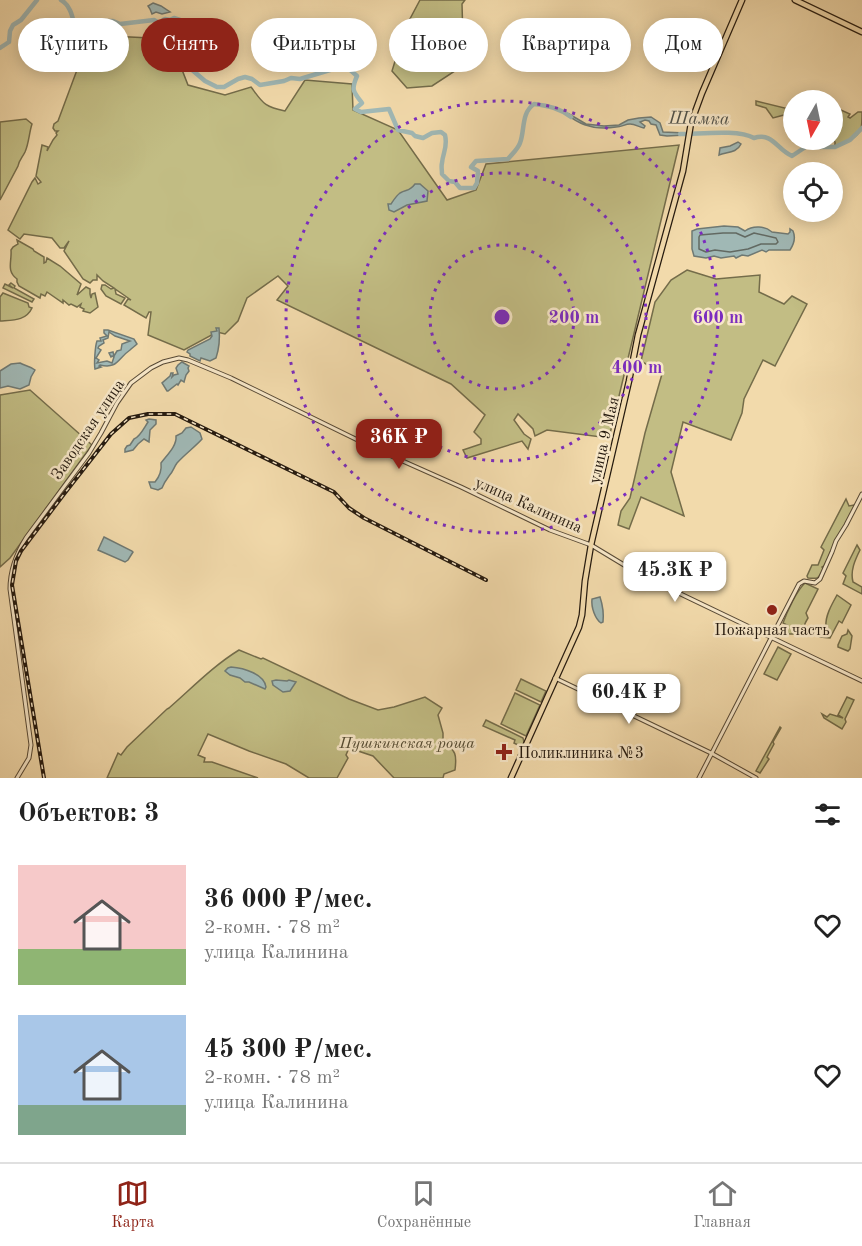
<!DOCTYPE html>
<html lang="ru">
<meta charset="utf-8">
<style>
:root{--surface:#fff;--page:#f6f6f6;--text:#222;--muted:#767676;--line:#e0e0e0;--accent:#8f2418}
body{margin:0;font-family:"Old Standard TT",serif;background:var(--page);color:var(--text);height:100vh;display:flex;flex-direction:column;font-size:22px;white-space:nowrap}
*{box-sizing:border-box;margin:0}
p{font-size:20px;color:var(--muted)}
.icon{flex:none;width:33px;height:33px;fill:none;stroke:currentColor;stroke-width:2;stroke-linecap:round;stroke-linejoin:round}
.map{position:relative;height:778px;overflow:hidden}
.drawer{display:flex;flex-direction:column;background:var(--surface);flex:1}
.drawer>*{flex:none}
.top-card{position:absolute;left:18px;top:18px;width:826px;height:54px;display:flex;gap:12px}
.needle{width:39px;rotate:189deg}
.buttons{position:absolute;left:783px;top:90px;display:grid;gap:12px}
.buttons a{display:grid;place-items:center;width:60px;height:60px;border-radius:50%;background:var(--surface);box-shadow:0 3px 15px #0003;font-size:30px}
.price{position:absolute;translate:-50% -51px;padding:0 14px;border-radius:12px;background:#fff;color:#222;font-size:20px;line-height:39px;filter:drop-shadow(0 2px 3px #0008)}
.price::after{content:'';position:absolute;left:50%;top:36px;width:18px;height:14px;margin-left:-9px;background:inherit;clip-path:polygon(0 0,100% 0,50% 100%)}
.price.current{background:var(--accent);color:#fff}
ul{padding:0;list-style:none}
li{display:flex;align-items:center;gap:18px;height:150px;padding:0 18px}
li span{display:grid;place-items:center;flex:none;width:168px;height:120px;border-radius:0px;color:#555}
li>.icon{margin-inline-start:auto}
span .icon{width:72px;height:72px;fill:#fffc;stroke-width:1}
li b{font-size:26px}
h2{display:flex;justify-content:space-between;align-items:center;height:72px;padding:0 18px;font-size:26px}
.tag{padding:0 21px;border-radius:27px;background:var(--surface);box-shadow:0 3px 15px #0003;font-size:21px;line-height:54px}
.tag.current{background:var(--accent);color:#fff}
.tabs{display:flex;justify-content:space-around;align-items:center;height:84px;border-top:2px solid var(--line);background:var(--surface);font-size:16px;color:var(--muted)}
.tabs a{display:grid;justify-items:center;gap:3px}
.tabs .current{color:var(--accent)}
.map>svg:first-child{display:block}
.green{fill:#c2bd84;stroke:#746c4a;stroke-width:1.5}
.water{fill:#a0b8b5;stroke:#6f7973;stroke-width:1.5;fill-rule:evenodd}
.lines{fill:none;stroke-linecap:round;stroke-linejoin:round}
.shore{stroke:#626962;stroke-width:1.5}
.river{stroke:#a0b8b5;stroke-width:4.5}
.minor-casing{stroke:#584a36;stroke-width:5}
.major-casing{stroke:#251a0f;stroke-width:7}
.minor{stroke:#f7e7c8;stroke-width:3}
.major{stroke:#f2daab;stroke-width:4.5}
.rail-casing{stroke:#251a0f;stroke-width:4}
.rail{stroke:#f7e7c8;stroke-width:1.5;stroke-dasharray:4.5;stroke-linecap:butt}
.ring{fill:none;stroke:#7b2cbf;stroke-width:3;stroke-dasharray:3 6}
.poi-dot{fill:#8f2418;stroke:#f7e7c8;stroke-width:2}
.labels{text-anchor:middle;stroke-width:5;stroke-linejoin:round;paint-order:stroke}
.street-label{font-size:16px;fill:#251a0f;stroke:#f7e7c8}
.poi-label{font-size:16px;fill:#251a0f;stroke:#f7e7c8}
.park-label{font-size:16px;font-style:italic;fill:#544b32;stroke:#f7e7c8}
.water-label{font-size:18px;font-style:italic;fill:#505149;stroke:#f7e7c8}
.centre{fill:#7b2cbf;stroke:#f7e7c8;stroke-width:3}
.ring-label{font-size:18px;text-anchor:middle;font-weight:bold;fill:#7b2cbf;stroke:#f7e7c8;stroke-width:5;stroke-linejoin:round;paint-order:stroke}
</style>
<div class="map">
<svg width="862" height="778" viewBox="0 0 862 778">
<rect width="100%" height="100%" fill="#f2daab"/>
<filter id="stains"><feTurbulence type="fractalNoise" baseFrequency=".00333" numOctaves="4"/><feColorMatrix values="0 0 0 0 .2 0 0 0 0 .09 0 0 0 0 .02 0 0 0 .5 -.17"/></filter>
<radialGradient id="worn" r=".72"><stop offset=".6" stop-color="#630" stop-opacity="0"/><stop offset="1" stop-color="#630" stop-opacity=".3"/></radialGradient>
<!-- green -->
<g class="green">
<polygon points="420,0 465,0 462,4 463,39 467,47 464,59 458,69 432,86 407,88 392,71 396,58 393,50 394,41 404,30"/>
<path d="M 90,35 L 170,39 L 188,85 L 225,95 L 251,87 C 263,103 264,107 285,111 L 305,80 L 352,84 L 353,110 L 398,130 L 447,200 L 476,190 L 486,164 L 679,145 L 609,438 L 547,430 L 535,436 L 533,429 L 518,414 L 514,420 L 524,434 L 531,439 L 528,449 L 522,441 L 467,458 L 463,450 L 481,444 L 481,439 L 474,432 L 485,415 L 451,384 L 277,300 L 288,286 L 278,276 L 247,298 L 238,321 L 225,334 L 217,332 L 184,350 L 148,335 L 151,312 L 149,312 L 146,318 L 124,305 L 128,299 L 131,300 L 115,289 L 116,294 L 125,298 L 121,304 L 106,296 L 101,289 L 102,285 L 105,285 L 111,289 L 114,288 L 103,281 L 97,275 L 97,280 L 93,280 L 90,283 L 83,279 L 64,251 L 69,241 L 64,248 L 60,248 L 52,238 L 24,234 L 20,239 L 8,230 L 32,182 L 35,178 L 38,184 L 41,182 L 36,176 L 42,145 L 48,147 L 47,151 L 53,140 L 57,135 L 56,133 L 58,131 L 55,131 L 53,128 L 54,124 L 58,121 Z"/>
<polygon points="756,101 793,110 793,122 785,118 784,115 773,118 766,108 756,105"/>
<path d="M 834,107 L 850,114 L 848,117 L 850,118 L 858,112 L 862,112 C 862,117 862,125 861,129 C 857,138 844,144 835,147 L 835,142 L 832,139 L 832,111 Z"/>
<path d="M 26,119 L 32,124 C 29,133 29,143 25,152 C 22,158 19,160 18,166 L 0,200 L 0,122 Z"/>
<path d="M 17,240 L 33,249 L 34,251 L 44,257 L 44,263 L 46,262 L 47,258 L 60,266 L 81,284 L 77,295 L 86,287 L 90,289 L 90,294 L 91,298 L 92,294 L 95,293 L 98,307 L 90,313 L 83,311 L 84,309 L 80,307 L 81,304 L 77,307 L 71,304 L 69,305 L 63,300 L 63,303 L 47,292 L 45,296 L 41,294 L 40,298 L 19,286 L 17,282 L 17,279 C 6,271 12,262 11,250 L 13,247 L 18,244 Z"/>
<polygon points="687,270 716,279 760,275 759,292 784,304 792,296 807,304 775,366 763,360 744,399 742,413 731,440 683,422 671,472 684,516 641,497 629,529 618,525 621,511 630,498 645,433 662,374 641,361 655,302 671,280"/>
<polygon points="11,283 15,286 14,288 34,299 32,302 3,288 5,284 13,288 9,285"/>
<path d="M 3,293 L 28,303 L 29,307 L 32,308 C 26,321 13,320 0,321 L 0,297 Z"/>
<polygon points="30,390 92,445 10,558 0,567 0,395"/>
<path d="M 846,499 L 849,506 L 854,505 L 855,506 L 824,566 L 822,567 L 823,569 C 818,579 819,579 808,578 L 807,576 L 812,565 L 818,565 L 824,550 L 821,547 Z"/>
<path d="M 857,545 L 860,550 C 855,560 850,571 853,582 L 862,587 L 862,594 L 843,584 L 846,576 L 843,573 Z"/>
<path d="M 805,583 L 818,589 L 806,613 L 808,618 C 804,624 803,630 799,636 L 795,634 L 781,634 L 779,630 L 780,627 L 785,629 L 787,625 L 783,623 C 787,612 797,590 805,583 Z"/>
<path d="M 837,595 L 851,605 L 842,623 L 839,621 L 830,638 L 820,637 L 818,634 L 818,632 L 826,633 L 828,627 L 826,626 C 825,616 832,604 837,595 Z"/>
<polygon points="848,630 852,636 850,649 848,651 838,647 838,645 842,636 847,634"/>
<polygon points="778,647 791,654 777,680 764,674"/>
<path d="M 239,650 L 261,659 L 263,658 L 349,699 L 378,710 L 394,707 L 425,697 L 442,708 L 438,715 L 443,733 L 443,742 C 456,751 457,754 455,770 L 444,774 L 443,778 L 394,778 L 373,756 L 349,748 L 346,755 L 348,758 L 337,778 L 309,778 L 286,764 L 249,751 L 208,734 L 198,755 L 205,758 L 204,762 L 212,762 L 258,778 L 107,778 L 118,753 L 121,755 L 127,747 L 167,709 L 169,708 C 192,688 213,666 239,650 Z"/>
<polygon points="521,679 546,691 541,702 516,690"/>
<polygon points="515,693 540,705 526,736 501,724"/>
<polygon points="847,697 854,700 845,719 846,722 842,729 824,718 822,714 827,717 830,714 843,718 838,715"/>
<polygon points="486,720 523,738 524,742 522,747 514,743 515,740 483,726"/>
<polygon points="780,727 781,728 773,742 774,744 767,757 769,759 760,773 756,771"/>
</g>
<!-- water -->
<g class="water">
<polygon points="153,3 161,6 170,12 162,14 156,12 152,14 150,9 148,6"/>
<path d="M 569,114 L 586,124 L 604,126 L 619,125 L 628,120 L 639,118 L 651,117 L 660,123 L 663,132 L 685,133 L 685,135 L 667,136 L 660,135 L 656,125 L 651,124 L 649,121 L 645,120 L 640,122 L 645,126 L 644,128 C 639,127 635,124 630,124 C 625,124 622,127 616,127 C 598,130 582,127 568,115 Z"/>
<path d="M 738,142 L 741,144 C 737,153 727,152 719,155 L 720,148 L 730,146 Z"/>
<path d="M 415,184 L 420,184 L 428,191 L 427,201 L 407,205 L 394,212 L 389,210 L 388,204 L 391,204 C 393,201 396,196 400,193 C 407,189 409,192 415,184 Z"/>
<path d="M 724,226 L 738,227 L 745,231 C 753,225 765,226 772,232 L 788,234 L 790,232 L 790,229 L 793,231 C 796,238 794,244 790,250 L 769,250 L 766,252 L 762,250 L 748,256 L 742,255 L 736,258 L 734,256 L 721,258 L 714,256 L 706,258 L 694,256 L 692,249 L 692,231 L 697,229 Z"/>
<path d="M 216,328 L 219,328 C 220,338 219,349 216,358 L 210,361 L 201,358 L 200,361 L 190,356 L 190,354 L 187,352 L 188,350 L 210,339 L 212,336 L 211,332 L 217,331 Z"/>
<path d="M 104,330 L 108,330 L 134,339 L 137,344 C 135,346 132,348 130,350 C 117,359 118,369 100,365 L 99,366 L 101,367 L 95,369 C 94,364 95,346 97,341 L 101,341 L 100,338 L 107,336 L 104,333 ZM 109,332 L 115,336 L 130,341 L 122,344 L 121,350 L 117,351 L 114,356 L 113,352 L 109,353 L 111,357 L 112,356 L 114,357 L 112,363 L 107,361 L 97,363 L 99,360 L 96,358 L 101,350 L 98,348 L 99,346 L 104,343 L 103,340 L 108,338 Z"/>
<polygon points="182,362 189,366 188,368 189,371 186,375 184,382 181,380 178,385 177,384 168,391 167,391 162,383 170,376 171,373 173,373 172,377 174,375 178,374 176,368 178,365"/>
<path d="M 20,363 C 25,366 30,366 35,370 L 31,377 L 29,385 L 20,389 L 8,386 L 0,388 L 0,371 L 11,364 Z"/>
<path d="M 149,419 L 156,420 L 156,424 L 150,430 L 149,442 L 144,439 L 138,444 L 133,450 L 125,452 L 125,449 L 127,446 L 130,445 L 134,439 C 140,437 144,428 148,422 L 146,420 Z"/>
<path d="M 191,427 L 200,433 L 202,439 C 195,447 185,454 177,463 C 174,467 173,472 169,476 C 166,480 164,483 162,488 L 158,490 L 151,488 L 149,482 L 155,482 C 160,476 162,471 161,463 C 167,455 177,446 176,436 L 182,433 L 186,428 Z"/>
<polygon points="104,537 132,551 133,552 128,560 125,562 98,550"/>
<path d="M 600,597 C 603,606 604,612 603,622 L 601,623 C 595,619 591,607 592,599 Z"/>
<path d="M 231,667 C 244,668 264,674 266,687 L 265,689 L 249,682 L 245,682 L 240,678 L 230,675 L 225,671 L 228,668 Z"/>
<polygon points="276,680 287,681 289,680 296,682 290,691 283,692 273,685 272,681"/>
</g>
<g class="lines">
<!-- shore -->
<polygon class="shore" points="723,233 736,233 745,237 754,233 776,238 778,242 776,244 761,244 748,249 730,252 715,250 706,252 699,249 699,237 700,235"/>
<!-- river -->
<g class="river">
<path d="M 61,0 C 72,6 73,21 76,31 L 82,30 L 89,23 L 103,22 L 106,21 L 113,21 L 120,24 L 154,20 L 162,25 L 166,24 L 163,20 L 165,19 L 170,20 L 174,18 L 180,20 L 183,23 L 182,32 L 186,31 L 188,42 L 188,61 L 191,69 L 205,81 L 217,87 L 224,87 L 238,79 L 245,77 L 252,79 L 260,85 L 284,81 L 291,78 L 300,79 L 340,67 L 348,68 L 357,76 C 351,90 353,91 362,103 L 355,109 L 361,112 L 389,109 L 398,130 L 412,133 L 415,136 L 423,138 L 432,133 L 441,132 L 445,135 C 448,147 443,152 442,163 C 441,166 442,170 442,174 L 449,181 L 455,182 L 460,188 L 474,188 L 477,183 L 478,171 L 471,167 L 476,161 L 508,159 C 512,154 518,149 520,143 C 525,130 521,113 534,104 C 549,106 559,108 571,117"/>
<polyline points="0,48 9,42 10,31 13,25 21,20 37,0"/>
<path d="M 680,134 C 700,134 738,129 754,138 C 773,132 777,150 792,156 L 804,148 L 802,143 L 805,140 L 810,140 L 815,146 L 818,147 L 835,147 L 850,140 L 862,128"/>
</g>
<defs>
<g id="minor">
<polyline points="555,678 711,753 756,778"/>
<path d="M 17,778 L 29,758 L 31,745 L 10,589 C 10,570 16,554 26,538 L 89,453 L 101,433 L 117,403 L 131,383 L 151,368 L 163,362 L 179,358 L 188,360 L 231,378 L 378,450 L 461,487 L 550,530 L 591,545 L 639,574 L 862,681"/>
<polyline points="699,778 799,584 804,581 815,583 820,579 832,552 836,541 846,525 862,494"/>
</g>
<g id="major">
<polyline points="795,0 862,32"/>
<polyline points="511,778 579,627 582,615 585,581 591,545 629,381 638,335 683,171 691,123 702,93 742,0"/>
</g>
</defs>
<!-- minor casing -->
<use href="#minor" class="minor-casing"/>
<!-- major casing -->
<use href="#major" class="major-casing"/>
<!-- minor -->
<use href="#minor" class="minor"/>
<!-- major -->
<use href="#major" class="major"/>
<defs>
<polyline id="rail" points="44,778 12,585 16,561 21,551 64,494 111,434 129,418 148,414 175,414 334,492 349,508 364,518 486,580"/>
</defs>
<!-- rail casing -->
<use href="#rail" class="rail-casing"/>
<!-- rail -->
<use href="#rail" class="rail"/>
</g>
<!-- distance rings -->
<g class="ring">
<circle cx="502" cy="317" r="72"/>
<circle cx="502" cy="317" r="144"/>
<circle cx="502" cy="317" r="216"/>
</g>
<!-- markers -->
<g class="poi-dot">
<circle cx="772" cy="610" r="6"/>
<path d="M501 743h6v6h6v6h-6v6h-6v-6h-6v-6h6z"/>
</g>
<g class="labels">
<!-- street labels -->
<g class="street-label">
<text transform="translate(87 429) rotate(-56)" y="6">Заводская улица</text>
<text transform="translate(603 440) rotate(-77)" y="6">улица 9 Мая</text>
<text transform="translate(529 504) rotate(24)" y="6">улица Калинина</text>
</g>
<!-- poi labels -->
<g class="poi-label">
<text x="772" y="635">Пожарная часть</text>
<text x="518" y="758" text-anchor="start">Поликлиника №3</text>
</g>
<!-- park labels -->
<g class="park-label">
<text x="407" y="748">Пушкинская роща</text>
</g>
<!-- water labels -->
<g class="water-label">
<text transform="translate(699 118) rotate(1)" y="6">Шамка</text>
</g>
</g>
<circle cx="502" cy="317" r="9" class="centre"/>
<g class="ring-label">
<text x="574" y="323">200 m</text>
<text x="718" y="323">600 m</text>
<text x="637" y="373">400 m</text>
</g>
<rect width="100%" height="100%" filter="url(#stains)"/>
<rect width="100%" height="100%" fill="url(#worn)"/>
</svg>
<div class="buttons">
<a><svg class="needle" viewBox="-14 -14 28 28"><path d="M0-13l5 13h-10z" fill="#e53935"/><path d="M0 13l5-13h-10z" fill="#767676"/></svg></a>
<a><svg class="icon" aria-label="locate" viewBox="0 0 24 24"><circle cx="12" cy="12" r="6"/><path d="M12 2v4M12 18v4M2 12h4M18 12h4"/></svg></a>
</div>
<b class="price current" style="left:399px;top:470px">36K ₽</b>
<b class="price" style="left:675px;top:603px">45.3K ₽</b>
<b class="price" style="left:629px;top:725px">60.4K ₽</b>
<div class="top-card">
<a class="tag">Купить</a>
<a class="tag current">Снять</a>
<a class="tag">Фильтры</a>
<a class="tag">Новое</a>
<a class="tag">Квартира</a>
<a class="tag">Дом</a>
</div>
</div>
<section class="drawer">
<h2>Объектов: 3<svg class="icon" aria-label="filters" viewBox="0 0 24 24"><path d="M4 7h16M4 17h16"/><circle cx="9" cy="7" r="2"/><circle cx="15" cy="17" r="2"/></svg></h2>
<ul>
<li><span style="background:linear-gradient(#f6c9c9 70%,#8fb573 0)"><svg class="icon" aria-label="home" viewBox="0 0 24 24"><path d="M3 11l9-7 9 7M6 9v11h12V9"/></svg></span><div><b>36 000 ₽/мес.</b><p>2-комн. · 78 m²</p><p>улица Калинина</p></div><svg class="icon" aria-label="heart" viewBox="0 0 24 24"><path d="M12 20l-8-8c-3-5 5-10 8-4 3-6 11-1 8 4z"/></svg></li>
<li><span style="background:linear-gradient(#a9c7e8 75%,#7fa58c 0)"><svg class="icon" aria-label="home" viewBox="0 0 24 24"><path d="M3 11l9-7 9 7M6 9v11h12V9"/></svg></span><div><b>45 300 ₽/мес.</b><p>2-комн. · 78 m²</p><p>улица Калинина</p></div><svg class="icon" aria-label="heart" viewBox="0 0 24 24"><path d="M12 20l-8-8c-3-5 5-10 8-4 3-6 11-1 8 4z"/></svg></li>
</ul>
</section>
<nav class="tabs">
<a class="current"><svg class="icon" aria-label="map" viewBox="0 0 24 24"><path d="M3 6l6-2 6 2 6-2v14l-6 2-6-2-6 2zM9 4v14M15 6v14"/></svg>Карта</a>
<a><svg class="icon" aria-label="saved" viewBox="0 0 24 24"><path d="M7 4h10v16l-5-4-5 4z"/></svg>Сохранённые</a>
<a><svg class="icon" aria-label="home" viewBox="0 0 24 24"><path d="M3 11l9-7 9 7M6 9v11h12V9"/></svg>Главная</a>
</nav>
